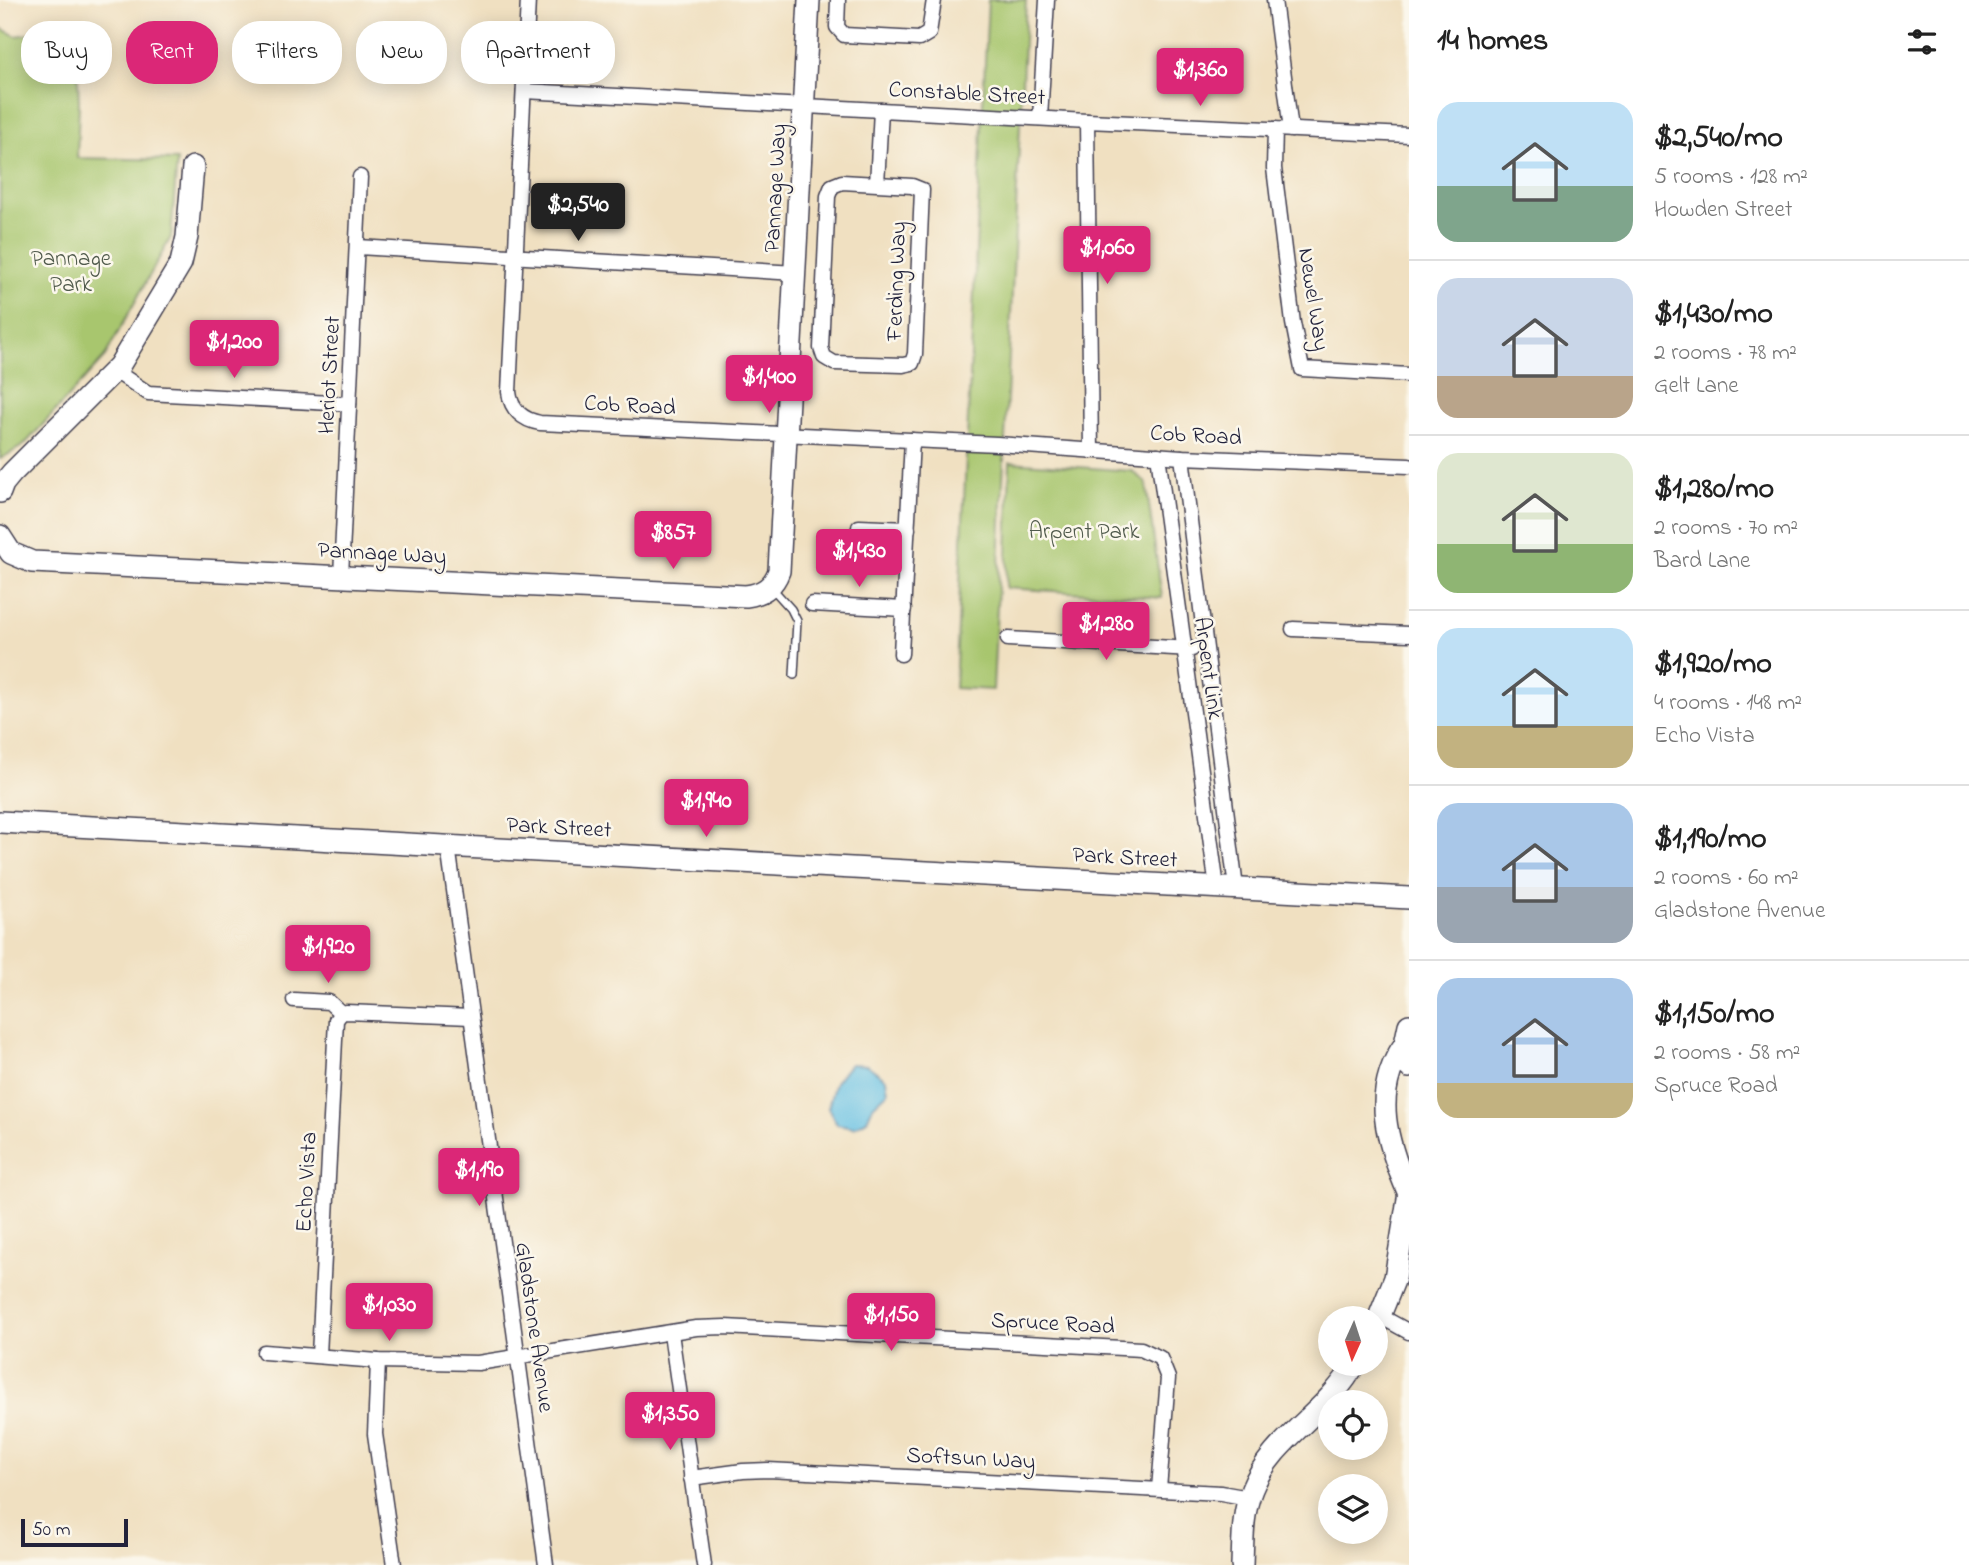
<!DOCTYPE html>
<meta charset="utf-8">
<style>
:root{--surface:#fff;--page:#f6f6f6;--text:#222;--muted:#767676;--line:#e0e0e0;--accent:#db2777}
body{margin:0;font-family:"Indie Flower",sans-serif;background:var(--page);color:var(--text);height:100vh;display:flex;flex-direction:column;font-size:26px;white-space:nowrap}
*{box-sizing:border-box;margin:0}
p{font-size:23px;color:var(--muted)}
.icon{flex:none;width:38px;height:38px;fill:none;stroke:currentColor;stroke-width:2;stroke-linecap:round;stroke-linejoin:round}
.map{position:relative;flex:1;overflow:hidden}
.details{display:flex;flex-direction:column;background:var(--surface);width:560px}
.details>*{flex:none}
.top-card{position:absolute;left:21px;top:21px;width:665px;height:63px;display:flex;gap:14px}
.needle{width:46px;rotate:183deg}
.buttons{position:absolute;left:1318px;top:1306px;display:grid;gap:14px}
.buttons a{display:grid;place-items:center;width:70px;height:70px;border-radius:50%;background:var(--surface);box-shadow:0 4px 18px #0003;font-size:35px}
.scale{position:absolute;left:21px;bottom:18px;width:107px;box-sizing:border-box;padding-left:7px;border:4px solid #22223b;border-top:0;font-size:19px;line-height:24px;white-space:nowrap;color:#22223b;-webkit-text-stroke:5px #fbf7ec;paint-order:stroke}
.price{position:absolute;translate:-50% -60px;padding:0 16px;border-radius:7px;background:var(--accent);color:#fff;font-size:23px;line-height:46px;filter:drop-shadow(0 2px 4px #0008)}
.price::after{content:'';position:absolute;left:50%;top:42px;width:21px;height:16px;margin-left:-10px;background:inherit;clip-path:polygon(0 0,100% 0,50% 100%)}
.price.selected{background:#222;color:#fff}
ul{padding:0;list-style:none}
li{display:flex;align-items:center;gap:21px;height:175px;padding:0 28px}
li+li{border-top:2px solid var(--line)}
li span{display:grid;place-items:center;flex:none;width:196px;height:140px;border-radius:21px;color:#555}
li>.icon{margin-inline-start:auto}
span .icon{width:84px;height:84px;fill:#fffc;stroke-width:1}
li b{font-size:30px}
h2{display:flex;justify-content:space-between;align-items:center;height:84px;padding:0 28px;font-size:30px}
.chip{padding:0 24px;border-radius:28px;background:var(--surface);box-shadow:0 4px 18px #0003;font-size:24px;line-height:63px}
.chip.selected{background:var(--accent);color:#fff}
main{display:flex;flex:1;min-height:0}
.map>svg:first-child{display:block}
.green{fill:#a8c66e;stroke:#657454;stroke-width:2}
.water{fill:#65c0e3;stroke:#44718f;stroke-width:2}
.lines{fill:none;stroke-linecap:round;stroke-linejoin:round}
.lane-casing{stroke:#413e4f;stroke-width:10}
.street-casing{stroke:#413e4f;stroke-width:17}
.secondary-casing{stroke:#413e4f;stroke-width:24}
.lane{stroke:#fff;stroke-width:7}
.street{stroke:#fff;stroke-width:14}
.secondary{stroke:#fff;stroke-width:21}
.labels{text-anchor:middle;stroke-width:5;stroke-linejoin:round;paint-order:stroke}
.street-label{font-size:23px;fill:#22223b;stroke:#fbf7ec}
.park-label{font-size:23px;fill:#515b4d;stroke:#fbf7ec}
</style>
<main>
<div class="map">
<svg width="1409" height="1565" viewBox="0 0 1409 1565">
<rect width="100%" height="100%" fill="#fbf7ec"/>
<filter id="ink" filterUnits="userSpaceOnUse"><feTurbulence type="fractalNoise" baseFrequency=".0143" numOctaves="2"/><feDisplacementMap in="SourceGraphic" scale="14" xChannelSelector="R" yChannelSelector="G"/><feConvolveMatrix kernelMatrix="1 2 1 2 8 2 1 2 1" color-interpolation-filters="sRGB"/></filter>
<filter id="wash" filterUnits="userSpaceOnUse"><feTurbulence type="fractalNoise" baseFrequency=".00686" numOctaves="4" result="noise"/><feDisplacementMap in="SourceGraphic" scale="28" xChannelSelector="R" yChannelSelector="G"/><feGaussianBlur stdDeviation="1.57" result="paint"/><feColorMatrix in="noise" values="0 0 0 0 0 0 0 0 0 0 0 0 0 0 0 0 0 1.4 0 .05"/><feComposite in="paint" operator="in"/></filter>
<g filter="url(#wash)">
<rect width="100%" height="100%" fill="#f0e0c1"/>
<!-- green -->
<g class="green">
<polygon points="988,0 1026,0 993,690 955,688"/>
<polygon points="0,28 16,36 58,30 76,41 79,103 77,158 177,160 171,237 104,358 24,445 0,459"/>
<polygon points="1010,462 1132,471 1146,483 1162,598 1006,588"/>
</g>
<!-- water -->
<polygon class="water" points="850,1064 867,1065 886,1079 888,1092 873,1106 867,1120 854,1127 837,1124 828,1108 835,1082"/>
</g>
<g filter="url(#ink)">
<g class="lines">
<defs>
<polyline id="lane" points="771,587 791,609 797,621 794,675"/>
<g id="street">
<path d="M 528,0 L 509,392 C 511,410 523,420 540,423 L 997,444 L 1182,457 L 1409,466"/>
<polyline points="838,0 837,27 844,35 919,39 929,33 934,0"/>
<polyline points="1274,0 1291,130"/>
<polyline points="524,91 1087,121 1409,135"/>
<polyline points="1040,118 1047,0"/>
<polyline points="1087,121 1091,451"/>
<polyline points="1275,129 1274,168 1293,323 1302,369 1409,375"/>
<polyline points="877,184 912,186 922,190 915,354 912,363 903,365 834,363 824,357 821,348 828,196 832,186 842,182 877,184 881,110"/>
<polyline points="358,247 796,273"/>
<polyline points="115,371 148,393 349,404"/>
<polyline points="1158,455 1217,888"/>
<polyline points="1182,457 1236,888"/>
<polyline points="859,527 908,529"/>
<polyline points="341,576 360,177"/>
<polyline points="812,604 904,609"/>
<polyline points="1293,629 1409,634"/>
<polyline points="1008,639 1192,649"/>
<polyline points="901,654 912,440"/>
<polyline points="448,846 546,1565"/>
<polyline points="294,1000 329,1002 341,1013"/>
<polyline points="1380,1316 1409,1332"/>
<polyline points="671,1333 704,1565"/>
<polyline points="264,1352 378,1361 478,1363 696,1328 725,1327 1141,1349 1160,1358 1168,1378 1159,1489"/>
<polyline points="319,1355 336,1020 341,1013 346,1012 471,1017"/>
<polyline points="378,1361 375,1434 394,1565"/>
<polyline points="691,1478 743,1471 768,1470 1221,1493 1249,1498"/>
</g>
<g id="secondary">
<polyline points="0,492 3,484 12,473 119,366 181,263 187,237 193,167"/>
<path d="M 0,536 L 11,553 L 32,562 L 746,596 C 763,594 773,587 779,571 L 809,0"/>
<polyline points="0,822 1409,898"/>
<polyline points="1409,1025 1405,1044 1409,1067"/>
<path d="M 1405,1044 C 1370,1092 1387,1144 1409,1194"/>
<polyline points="1376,1325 1395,1278 1409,1193"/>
<path d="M 1242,1565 C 1243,1540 1242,1513 1252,1489 C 1272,1438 1329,1412 1355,1363"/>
</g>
</defs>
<!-- lane casing -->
<use href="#lane" class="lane-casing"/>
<!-- street casing -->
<use href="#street" class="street-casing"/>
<!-- secondary casing -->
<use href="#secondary" class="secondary-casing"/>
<!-- lane -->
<use href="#lane" class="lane"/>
<!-- street -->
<use href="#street" class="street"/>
<!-- secondary -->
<use href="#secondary" class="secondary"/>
</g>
</g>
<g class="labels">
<!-- street labels -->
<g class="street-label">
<text transform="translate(967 92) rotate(3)" y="8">Constable Street</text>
<text transform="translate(774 188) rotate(-87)" y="8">Pannage Way</text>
<text transform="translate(895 281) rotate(-88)" y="8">Ferding Way</text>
<text transform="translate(1315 299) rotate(81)" y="8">Newel Way</text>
<text transform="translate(328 375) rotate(-87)" y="8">Heriot Street</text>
<text transform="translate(630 404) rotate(3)" y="8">Cob Road</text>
<text transform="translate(1196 434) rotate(3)" y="8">Cob Road</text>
<text transform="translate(382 552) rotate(3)" y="8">Pannage Way</text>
<text transform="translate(1210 668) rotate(82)" y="8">Arpent Link</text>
<text transform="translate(559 826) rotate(3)" y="8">Park Street</text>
<text transform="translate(1125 856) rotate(3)" y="8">Park Street</text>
<text transform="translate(305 1182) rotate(-87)" y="8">Echo Vista</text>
<text transform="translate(1053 1322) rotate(3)" y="8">Spruce Road</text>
<text transform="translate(536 1327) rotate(82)" y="8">Gladstone Avenue</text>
<text transform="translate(971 1457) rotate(3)" y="8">Softsun Way</text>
</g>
<!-- park labels -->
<g class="park-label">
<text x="71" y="265">Pannage<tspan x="71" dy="26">Park</tspan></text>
<text x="1084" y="538">Arpent Park</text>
</g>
</g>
</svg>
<div class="buttons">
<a><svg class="needle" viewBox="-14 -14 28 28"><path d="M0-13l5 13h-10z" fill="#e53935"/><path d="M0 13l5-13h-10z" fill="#767676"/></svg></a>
<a><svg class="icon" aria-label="locate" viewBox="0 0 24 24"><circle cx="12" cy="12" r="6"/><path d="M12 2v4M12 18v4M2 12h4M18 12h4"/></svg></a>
<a><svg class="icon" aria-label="layers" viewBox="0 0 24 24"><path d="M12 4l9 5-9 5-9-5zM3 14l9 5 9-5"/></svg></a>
</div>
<div class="scale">50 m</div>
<b class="price" style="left:1200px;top:108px">$1,360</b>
<b class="price selected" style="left:578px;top:243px">$2,540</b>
<b class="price" style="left:1107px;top:286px">$1,060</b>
<b class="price" style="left:234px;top:380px">$1,200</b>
<b class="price" style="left:769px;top:415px">$1,400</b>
<b class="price" style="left:673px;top:571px">$857</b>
<b class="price" style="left:859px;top:589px">$1,430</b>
<b class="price" style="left:1106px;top:662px">$1,280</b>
<b class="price" style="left:706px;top:839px">$1,940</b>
<b class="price" style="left:328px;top:985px">$1,920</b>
<b class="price" style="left:479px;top:1208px">$1,190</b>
<b class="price" style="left:389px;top:1343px">$1,030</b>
<b class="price" style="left:891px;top:1353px">$1,150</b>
<b class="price" style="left:670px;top:1452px">$1,350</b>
<div class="top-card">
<a class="chip">Buy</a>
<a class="chip selected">Rent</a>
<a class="chip">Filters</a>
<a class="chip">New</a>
<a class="chip">Apartment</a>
</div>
</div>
<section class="details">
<h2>14 homes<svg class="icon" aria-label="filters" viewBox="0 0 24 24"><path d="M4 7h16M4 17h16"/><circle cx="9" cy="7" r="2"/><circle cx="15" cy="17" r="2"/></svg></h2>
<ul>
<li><span style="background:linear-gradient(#bfe0f5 60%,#7fa58c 0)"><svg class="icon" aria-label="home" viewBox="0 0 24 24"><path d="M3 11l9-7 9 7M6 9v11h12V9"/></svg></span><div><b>$2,540/mo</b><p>5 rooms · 128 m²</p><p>Howden Street</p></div></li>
<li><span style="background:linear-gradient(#c9d6e8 70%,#b9a48a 0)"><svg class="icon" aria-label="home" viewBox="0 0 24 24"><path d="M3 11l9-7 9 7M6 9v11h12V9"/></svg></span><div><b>$1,430/mo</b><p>2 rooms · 78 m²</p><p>Gelt Lane</p></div></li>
<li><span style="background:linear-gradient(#dfe7d0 65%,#8fb573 0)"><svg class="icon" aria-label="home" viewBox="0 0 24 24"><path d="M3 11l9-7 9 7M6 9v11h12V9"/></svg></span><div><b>$1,280/mo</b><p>2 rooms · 70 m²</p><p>Bard Lane</p></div></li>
<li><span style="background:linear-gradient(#bfe0f5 70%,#c2b280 0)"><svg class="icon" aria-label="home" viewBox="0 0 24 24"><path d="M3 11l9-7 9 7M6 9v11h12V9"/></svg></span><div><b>$1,920/mo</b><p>4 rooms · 148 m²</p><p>Echo Vista</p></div></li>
<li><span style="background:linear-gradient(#a9c7e8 60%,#9aa5b1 0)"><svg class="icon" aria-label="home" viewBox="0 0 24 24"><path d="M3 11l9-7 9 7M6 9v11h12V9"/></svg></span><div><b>$1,190/mo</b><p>2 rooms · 60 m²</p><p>Gladstone Avenue</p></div></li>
<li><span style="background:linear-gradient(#a9c7e8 75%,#c2b280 0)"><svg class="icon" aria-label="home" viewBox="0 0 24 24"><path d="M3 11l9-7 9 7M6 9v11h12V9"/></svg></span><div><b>$1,150/mo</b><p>2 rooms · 58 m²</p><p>Spruce Road</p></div></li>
</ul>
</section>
</main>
